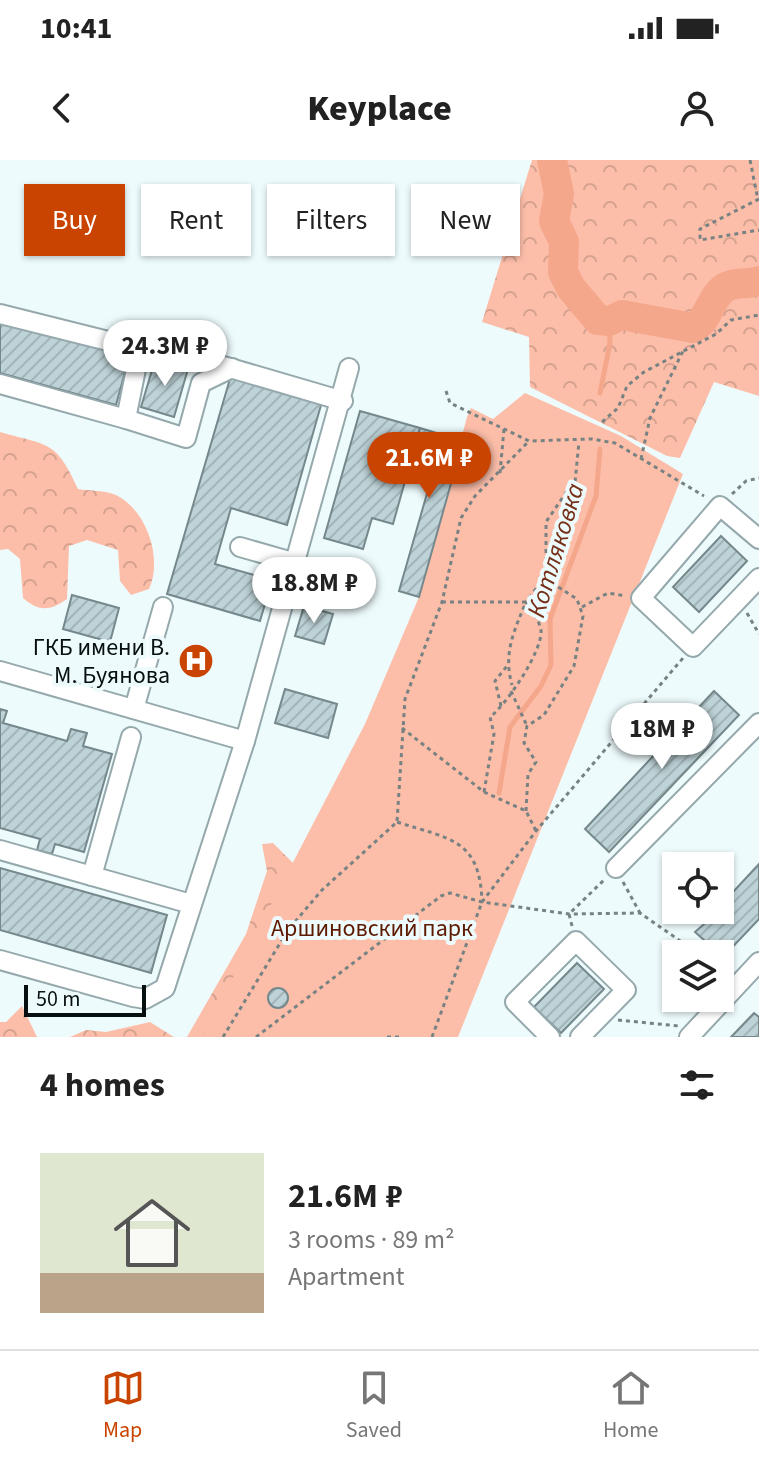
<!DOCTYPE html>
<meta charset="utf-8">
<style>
:root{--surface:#fff;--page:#f6f6f6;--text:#222;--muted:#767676;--line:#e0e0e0;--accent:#ca4401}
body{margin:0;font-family:"Source Sans 3",sans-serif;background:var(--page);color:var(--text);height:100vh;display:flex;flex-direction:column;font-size:30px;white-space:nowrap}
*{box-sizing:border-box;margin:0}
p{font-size:26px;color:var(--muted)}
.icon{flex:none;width:44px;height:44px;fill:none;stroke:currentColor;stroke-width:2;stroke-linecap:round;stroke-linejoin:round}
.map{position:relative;height:877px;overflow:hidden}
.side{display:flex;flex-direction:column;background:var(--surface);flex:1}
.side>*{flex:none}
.top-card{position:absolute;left:24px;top:24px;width:712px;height:72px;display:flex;gap:16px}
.fabs{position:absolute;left:662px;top:692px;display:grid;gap:16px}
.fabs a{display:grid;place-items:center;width:72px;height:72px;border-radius:0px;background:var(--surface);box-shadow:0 2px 6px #0004;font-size:40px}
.scale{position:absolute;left:24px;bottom:20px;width:122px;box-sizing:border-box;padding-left:8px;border:4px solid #080f10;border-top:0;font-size:22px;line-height:28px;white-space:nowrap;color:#080f10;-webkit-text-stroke:6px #eefbfd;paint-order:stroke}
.price{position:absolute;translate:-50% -68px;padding:0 18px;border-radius:28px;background:#fff;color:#222;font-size:26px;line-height:52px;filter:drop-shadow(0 2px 4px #0008)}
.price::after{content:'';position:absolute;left:50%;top:48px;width:24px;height:18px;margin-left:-12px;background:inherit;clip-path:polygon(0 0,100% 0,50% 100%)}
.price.selected{background:var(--accent);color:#fff}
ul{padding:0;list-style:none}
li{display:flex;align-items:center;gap:24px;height:200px;padding:0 40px}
li span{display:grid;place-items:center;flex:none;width:224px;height:160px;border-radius:0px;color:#555}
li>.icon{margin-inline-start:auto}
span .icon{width:96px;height:96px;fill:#fffc;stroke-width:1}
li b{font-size:34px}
h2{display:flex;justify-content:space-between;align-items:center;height:96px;padding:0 40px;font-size:34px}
.tag{padding:0 28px;border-radius:0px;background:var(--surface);box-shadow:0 2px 6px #0004;font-size:28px;line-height:72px}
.tag.selected{background:var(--accent);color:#fff}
.status{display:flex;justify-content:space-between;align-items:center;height:56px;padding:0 40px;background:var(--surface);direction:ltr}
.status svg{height:22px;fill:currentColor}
header{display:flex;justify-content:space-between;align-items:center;height:104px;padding:0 40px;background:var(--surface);font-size:36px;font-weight:800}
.dock{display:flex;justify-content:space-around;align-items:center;height:112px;border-top:2px solid var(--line);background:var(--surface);font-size:22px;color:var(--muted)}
.dock a{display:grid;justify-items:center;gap:4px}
.dock .selected{color:var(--accent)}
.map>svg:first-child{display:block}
.forest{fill:url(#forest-crowns)}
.park{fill:#fcbea9}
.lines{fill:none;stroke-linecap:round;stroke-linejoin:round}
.stream{stroke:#f5a78c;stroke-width:5}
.river{stroke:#f5a78c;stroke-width:30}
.building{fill:url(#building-hatch);stroke:#75888c;stroke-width:2}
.minor-casing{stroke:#95a9ad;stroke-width:22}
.path{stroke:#788283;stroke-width:3;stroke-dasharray:4 4;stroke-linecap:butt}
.minor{stroke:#fff;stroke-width:18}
.labels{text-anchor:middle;stroke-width:8;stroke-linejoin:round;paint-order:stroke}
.poi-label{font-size:24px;fill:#080f10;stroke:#eefbfd;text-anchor:end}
.park-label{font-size:24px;fill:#5e1a00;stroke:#eefbfd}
.water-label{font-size:26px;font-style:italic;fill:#763017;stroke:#eefbfd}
</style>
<div class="status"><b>10:41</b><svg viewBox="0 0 49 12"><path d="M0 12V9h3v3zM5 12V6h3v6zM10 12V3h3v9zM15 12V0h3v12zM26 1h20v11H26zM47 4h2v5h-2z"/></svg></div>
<header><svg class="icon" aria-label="back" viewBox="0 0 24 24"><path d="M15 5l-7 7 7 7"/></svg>Keyplace<svg class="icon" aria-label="person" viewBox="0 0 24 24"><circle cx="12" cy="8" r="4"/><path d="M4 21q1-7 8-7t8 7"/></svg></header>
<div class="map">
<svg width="759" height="877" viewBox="0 0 759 877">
<defs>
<pattern id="forest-crowns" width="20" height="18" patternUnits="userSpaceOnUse" patternTransform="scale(2)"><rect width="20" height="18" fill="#fcbea9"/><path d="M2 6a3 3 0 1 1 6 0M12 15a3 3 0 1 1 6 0" fill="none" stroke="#d6a290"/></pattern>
<pattern id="building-hatch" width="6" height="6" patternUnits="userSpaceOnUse" patternTransform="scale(2)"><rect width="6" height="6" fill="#bed3d7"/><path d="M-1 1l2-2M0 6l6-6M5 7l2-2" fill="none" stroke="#a2b4b8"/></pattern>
</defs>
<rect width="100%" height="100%" fill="#eefbfd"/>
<!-- forest -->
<g class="forest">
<polygon points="532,0 759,0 759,236 714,222 680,298 667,296 530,227 529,177 482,162"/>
<path d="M 0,272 C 49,286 56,280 78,329 C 89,331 105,330 116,335 C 147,350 163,399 149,429 L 131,435 L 120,421 L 118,390 L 87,380 L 69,386 L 67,439 C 50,451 39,452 23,438 L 20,399 L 8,389 L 0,390 Z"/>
<polygon points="273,683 295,705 211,877 187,877 246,774 267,711 262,684"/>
<polygon points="22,846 37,877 0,877 0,862 6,862"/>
<polygon points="150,862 174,877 70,877 86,870 106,872"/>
</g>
<!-- park -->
<polygon class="park" points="525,233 621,276 683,314 458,877 202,877 365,564 419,437 467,257 471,248 493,259"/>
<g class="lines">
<!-- stream -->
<g class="stream">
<polyline points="600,233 610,183 609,161"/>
<polyline points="499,633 510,567 541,526 551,505 550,459 596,336 600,289"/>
</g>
<!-- river -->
<path class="river" d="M 552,0 L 559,34 L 554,61 L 564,82 L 563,112 L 571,128 L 598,160 L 609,161 L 622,155 L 693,168 C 710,160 709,137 726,127 C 737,121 748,125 759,121"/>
</g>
<!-- building -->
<g class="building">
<polygon points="0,157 130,194 116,245 0,213"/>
<polygon points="155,200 188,209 174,257 141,247"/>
<polygon points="232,212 323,238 287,365 231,348 215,404 272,420 260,461 167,434"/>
<polygon points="360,251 420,268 393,364 372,358 363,389 324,378"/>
<polygon points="420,268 463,281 419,437 399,431 430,323 407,316"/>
<polygon points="721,376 747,401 699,452 673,427"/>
<polygon points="72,435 119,448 110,482 63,469"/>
<polygon points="304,446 333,454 324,484 295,476"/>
<polygon points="285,529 337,544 328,578 275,563"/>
<polygon points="714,531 739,555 609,692 585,669"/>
<polygon points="0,549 7,551 3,563 67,581 71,569 87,573 83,586 112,594 84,692 55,684 52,694 37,690 40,679 0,668"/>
<polygon points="759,704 759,759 723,797 695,772 720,750 720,746"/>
<polygon points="0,708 167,755 151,813 0,770"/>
<polygon points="577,803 604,829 561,873 534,847"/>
<circle cx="278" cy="838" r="10"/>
<polygon points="754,853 759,857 759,877 731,877"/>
</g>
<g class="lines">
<defs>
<g id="minor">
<polyline points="0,154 140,189 148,184 343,241"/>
<polyline points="0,224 126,259 140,189"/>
<polyline points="126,259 186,278 201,223 232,208"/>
<polyline points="759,379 720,346 641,438 693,487 759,418"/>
<polyline points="240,387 296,403"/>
<polyline points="0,511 245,581"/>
<polyline points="134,549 163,447"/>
<polyline points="0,690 191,744"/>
<polyline points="616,708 759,563"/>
<polyline points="92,716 131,577"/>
<polyline points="0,800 133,837 145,839 165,828 245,581 349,208"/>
<polyline points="550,877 515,842 576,781 626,830 580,877"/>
<polyline points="689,877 759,802"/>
</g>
</defs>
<!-- minor casing -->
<use href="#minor" class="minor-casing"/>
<!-- path -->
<g class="path">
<polyline points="750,0 758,40"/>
<polyline points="759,39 700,69 700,80 759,70"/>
<polyline points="446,231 450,243 529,281 592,279 615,283 704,336"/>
<polyline points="602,262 618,248 627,226 644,212 716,174 731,160 759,155"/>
<polyline points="641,299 650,258 683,191"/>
<polyline points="500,313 504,269"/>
<polyline points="732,334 746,321 759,318"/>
<polyline points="546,409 546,362 574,321"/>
<path d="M 442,442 L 526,442 C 514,471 503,493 512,525"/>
<polyline points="582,447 608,433 626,436"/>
<polyline points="747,453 759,474"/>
<polyline points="511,531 527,566"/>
<polyline points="501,546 495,521 507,506"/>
<polyline points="402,568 484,632 526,651 536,671"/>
<path d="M 484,632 L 494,574 L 490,557 C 506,545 543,491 541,470 C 540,461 530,450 526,442 L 544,418 L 571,363 L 579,282"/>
<polyline points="526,651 528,614 536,602 524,583 527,566 544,555 574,506 583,456 577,439 544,418"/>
<path d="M 397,662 C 449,679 480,678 482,742"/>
<polyline points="623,722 640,753"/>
<polyline points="572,766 569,754 604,720"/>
<polyline points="618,860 679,866"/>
<polyline points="223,877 288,770 322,730 397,662 405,539 442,442 461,358 475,336 529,281"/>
<polyline points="256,877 441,736 450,733 482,742 569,754 640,753 699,794"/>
<polyline points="387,877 400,877"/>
<polyline points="432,877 482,742 536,671 683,498"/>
</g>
<!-- minor -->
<use href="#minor" class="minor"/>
</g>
<!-- icons -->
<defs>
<symbol id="hospital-disc" viewBox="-11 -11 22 22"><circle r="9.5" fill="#ca4401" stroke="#eefbfd"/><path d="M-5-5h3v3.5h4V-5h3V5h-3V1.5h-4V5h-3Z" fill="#fff"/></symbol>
</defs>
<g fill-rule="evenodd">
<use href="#hospital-disc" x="176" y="481" width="40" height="40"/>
</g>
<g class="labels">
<!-- poi labels -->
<g class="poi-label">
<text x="170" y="495">ГКБ имени В.<tspan x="170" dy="28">М. Буянова</tspan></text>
</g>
<!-- park labels -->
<g class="park-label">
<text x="372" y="776">Аршиновский парк</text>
</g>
<!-- water labels -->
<g class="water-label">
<text transform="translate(555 390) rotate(-73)" y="9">Котляковка</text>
</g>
</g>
</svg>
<div class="fabs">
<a><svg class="icon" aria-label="locate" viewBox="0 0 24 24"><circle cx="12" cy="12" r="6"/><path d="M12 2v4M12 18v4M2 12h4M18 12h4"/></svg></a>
<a><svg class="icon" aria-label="layers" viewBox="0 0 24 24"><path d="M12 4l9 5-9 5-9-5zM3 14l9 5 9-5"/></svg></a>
</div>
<div class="scale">50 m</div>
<b class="price" style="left:165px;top:228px">24.3M ₽</b>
<b class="price selected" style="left:429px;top:340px">21.6M ₽</b>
<b class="price" style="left:314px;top:465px">18.8M ₽</b>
<b class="price" style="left:662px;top:611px">18M ₽</b>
<div class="top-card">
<a class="tag selected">Buy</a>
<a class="tag">Rent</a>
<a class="tag">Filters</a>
<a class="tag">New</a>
</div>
</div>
<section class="side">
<h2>4 homes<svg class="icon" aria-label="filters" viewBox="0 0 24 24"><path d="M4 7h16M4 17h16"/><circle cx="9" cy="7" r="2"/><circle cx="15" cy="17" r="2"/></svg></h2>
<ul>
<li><span style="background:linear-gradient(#dfe7d0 75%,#b9a48a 0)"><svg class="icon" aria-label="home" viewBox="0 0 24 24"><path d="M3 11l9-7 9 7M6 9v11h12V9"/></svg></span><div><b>21.6M ₽</b><p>3 rooms · 89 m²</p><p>Apartment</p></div></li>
</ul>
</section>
<nav class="dock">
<a class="selected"><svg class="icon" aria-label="map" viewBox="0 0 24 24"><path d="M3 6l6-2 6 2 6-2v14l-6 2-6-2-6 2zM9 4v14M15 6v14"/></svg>Map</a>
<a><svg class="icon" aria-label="saved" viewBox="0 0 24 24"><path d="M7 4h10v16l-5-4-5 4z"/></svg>Saved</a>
<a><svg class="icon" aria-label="home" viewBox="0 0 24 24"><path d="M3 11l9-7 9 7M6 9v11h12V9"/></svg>Home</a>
</nav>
